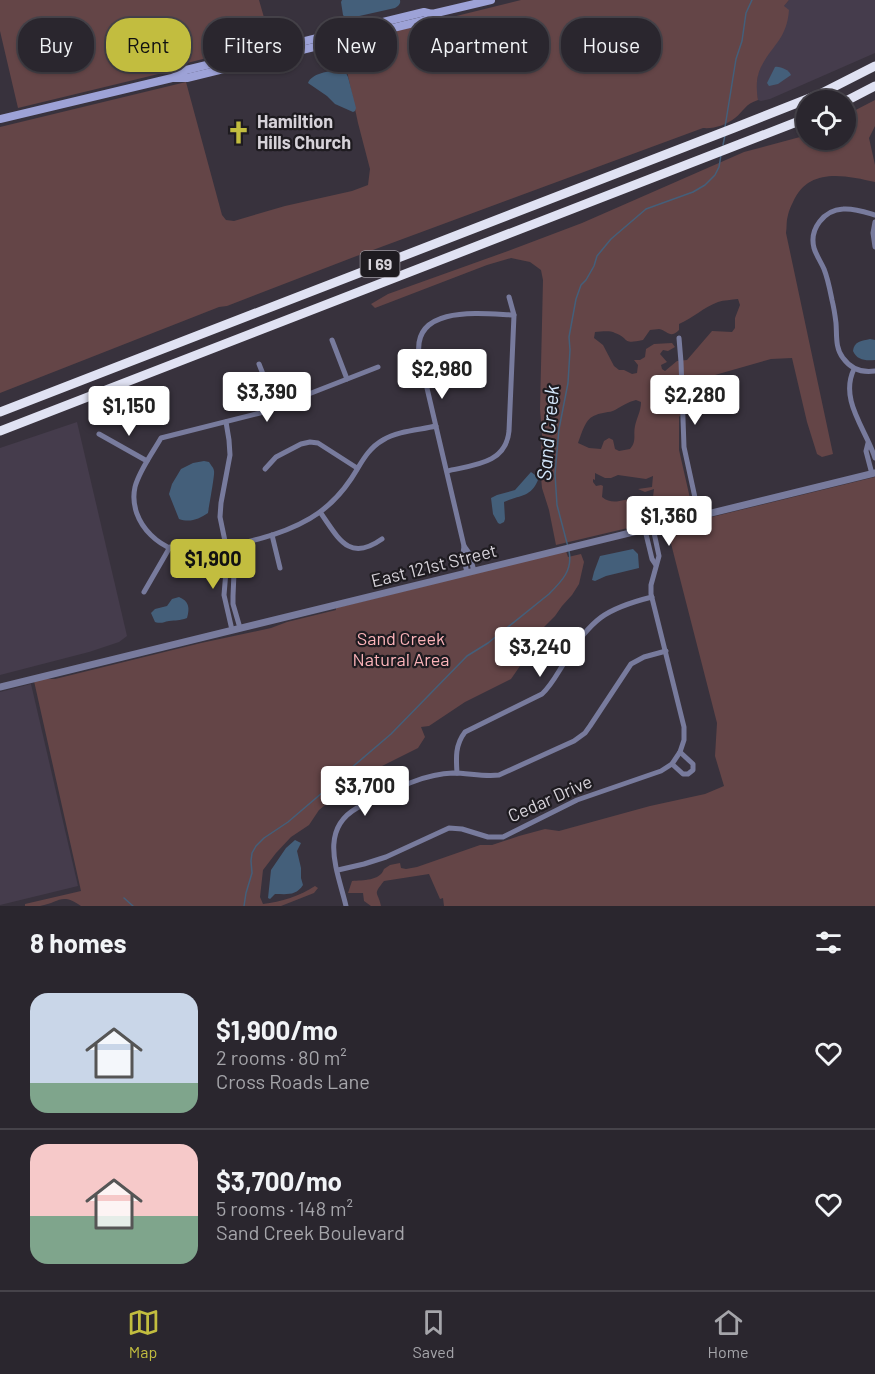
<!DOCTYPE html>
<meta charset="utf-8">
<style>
:root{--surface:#2a262e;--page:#36323a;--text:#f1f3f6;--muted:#a5a5aa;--line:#46434a;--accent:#c2bd3f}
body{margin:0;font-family:Barlow,sans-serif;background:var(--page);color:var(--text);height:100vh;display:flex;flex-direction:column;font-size:22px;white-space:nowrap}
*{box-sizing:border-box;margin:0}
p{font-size:20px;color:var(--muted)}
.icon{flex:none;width:33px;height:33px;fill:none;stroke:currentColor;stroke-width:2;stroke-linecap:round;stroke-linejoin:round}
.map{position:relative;height:906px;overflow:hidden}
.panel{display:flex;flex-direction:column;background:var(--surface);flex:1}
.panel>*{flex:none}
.guide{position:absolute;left:18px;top:18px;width:840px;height:54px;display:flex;gap:12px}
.tools{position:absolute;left:796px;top:90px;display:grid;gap:12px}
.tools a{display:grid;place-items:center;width:60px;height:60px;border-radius:50%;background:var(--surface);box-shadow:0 2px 4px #0004,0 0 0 2px var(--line);font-size:30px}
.price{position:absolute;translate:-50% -51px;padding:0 14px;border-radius:6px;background:#fff;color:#222;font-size:20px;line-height:39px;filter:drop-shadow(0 2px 3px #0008)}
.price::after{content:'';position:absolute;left:50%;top:36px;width:18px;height:14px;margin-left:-9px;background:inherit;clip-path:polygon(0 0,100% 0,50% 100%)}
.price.current{background:var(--accent);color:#111}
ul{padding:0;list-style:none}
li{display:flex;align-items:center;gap:18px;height:150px;padding:0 30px}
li+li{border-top:2px solid var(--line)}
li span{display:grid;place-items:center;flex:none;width:168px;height:120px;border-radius:18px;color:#555}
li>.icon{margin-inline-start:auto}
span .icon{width:72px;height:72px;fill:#fffc;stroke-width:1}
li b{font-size:26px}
h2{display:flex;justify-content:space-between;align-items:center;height:72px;padding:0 30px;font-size:26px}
.chip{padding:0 21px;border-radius:24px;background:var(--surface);box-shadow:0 2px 4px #0004,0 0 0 2px var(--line);font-size:21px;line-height:54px}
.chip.current{background:var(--accent);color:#111}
.tab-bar{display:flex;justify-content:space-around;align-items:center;height:84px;border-top:2px solid var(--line);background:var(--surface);font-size:16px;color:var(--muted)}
.tab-bar a{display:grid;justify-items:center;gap:3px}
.tab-bar .current{color:var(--accent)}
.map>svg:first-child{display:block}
.built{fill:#453c4c}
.green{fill:#644547;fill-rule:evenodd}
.water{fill:#445f7a}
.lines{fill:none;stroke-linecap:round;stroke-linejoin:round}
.stream{stroke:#445f7a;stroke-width:1.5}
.minor{stroke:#787b9d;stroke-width:5}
.tertiary{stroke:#787b9d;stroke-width:7}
.secondary{stroke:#9da2d7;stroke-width:8}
.motorway{stroke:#e0e2f3;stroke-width:9}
.labels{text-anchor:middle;stroke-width:4.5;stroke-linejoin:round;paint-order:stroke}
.shield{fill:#1e1b20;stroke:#9f9ba2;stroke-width:1.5}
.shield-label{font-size:16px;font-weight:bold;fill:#d6d2d9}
.poi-label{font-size:18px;font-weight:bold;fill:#d6d2d9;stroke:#1e1b20;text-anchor:start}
.street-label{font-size:18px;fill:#d6d2d9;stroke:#1e1b20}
.park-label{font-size:18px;fill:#fcb4ba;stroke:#1e1b20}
.water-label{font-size:20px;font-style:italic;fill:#d4e7fb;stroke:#1e1b20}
</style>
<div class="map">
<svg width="875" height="906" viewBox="0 0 875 906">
<rect width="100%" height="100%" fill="#38323d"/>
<!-- built -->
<g class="built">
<polygon points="789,0 875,0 875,53 770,99 761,101 758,100 756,88 758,74 783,7"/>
<polygon points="77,422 127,636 119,642 89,652 0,675 0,448"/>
<polygon points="31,684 78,886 0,905 0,692"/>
</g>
<!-- green -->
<g class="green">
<polygon points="0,0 259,0 271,42 179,65 179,69 18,108 0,31"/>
<path d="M 521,0 L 789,0 L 784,6 L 789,10 C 787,39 772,45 761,67 C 756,77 756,89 758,100 C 745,104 744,111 735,118 C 726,125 714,129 703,128 L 354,257 L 227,306 L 219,307 L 0,393 L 0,127 L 186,82 L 222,215 L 226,220 L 234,221 L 285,206 L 352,191 L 368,185 L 370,169 L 358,123 L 341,43 L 347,43 Z"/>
<path d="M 875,100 L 875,126 L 869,138 L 875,165 L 875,182 C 845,175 808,167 793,202 C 791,206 789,210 788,215 C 786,221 787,227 786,233 L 833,454 L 822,457 L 817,454 L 807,422 L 792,358 L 771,359 L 715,375 L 706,378 L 696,395 L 679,417 L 679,450 L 692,507 L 687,514 L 556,545 L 549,510 L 542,488 L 540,466 L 542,434 L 540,409 L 543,280 L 541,270 L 530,262 L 511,258 L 487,265 L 375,308 L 371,304 L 388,294 L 508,251 L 582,223 L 744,152 L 800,137 L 807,134 L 807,140 L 846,140 L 846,115 ZM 738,299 L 740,305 L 735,318 L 735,328 L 732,332 L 712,331 L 687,360 L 677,361 L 665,371 L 662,369 L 661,365 L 667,362 L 660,354 L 663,350 L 668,351 L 675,347 L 672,343 L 654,344 L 646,349 L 645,357 L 640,360 L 634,360 L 638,365 L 637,373 L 632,374 L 624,370 L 619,370 L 614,366 L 603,345 L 594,338 L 595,332 C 601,332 609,330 615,333 C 630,338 621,345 643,340 L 650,330 C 652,330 657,329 659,329 C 668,331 670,339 679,330 L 679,324 C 693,318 704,307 718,302 C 724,300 731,300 738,299 ZM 636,400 L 641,402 C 641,411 637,417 635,426 C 633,435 637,441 630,449 L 619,451 L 615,449 L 613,440 L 609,438 L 604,441 L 601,449 L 589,448 L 578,443 C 582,433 585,418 596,415 C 602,412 609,413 615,410 C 622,406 628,402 636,400 ZM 595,473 L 605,478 L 611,478 L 618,475 L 646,479 L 653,476 L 652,487 L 638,489 L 645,492 L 654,489 L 653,497 L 651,501 C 646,500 640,498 636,498 C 623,499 613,506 602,497 L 603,486 L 601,485 L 596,486 L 593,482 L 593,479 L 595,480 Z"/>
<path d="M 875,477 L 875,906 L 444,906 L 443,898 L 440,899 L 429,874 L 384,881 C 372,896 378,891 381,906 L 371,906 L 364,901 L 363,893 L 348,893 L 352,881 C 363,880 380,881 384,869 L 390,865 L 400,863 L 401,868 L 406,869 L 417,867 L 480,845 L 492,845 L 519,836 L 545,829 L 559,831 L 650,806 L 705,794 L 724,786 L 715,756 L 717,723 L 667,528 Z"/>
<path d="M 566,551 L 568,557 L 581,554 L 584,562 L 579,584 L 572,595 L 562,606 L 555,616 L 540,631 L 529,653 L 511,679 L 465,702 L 429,726 L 421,727 L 425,737 L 418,748 L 360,777 L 319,810 L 309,825 L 291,837 L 276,853 L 263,870 L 260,897 L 263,904 C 281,902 300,896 315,886 L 318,888 L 314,893 L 281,906 L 81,906 C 61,892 59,903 40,906 C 35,906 30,906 25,906 L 25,904 L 81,891 L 34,681 L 40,679 L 55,679 L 201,643 L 271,628 L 287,622 L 336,610 L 336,608 Z"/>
</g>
<!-- water -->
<g class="water">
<path d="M 342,0 L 400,0 C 401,4 398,6 395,8 L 346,19 L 343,15 L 341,2 Z"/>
<path d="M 775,67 C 780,66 789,70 791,75 L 778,84 L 769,86 L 767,83 Z"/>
<path d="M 339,70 L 346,73 L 348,77 L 356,108 L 355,111 L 353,112 L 335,104 L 327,96 L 308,83 C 312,73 329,71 339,70 Z"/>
<path d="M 870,339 L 875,340 L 875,360 C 865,361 857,360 853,351 C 854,341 862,341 870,339 Z"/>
<path d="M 204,461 L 209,462 C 210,464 214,468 214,471 C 215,474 209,506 208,513 C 199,519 190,523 179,519 L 169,494 L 172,484 L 181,469 L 193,463 Z"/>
<path d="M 531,472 L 535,475 L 538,480 C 531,498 518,495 504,502 L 505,519 L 504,522 L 500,524 L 498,523 L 493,514 L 491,498 L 497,495 L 515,490 Z"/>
<polygon points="633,549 638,554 639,568 606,576 595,581 592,580 594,572 600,556"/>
<path d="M 179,597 C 189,601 190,608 187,618 C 179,621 176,620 169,621 C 163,622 162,624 155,622 L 151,613 L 155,609 L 167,606 L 172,599 Z"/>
<path d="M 295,840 L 301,843 L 297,851 L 301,868 L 301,878 L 303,885 C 296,896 287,894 275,894 L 270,899 L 268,898 L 271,870 L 286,848 Z"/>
</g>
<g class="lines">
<!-- stream -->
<g class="stream">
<polyline points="725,127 736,59 742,41 746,13 752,0"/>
<polyline points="723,145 725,135"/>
<polyline points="568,547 557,505 555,474 559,429 568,383 570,350 569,337 576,299 581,285 586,280 594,266 597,256 611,239 646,209 693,192 705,185 715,175 719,167 721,155"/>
<polyline points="124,898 133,906"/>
<path d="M 244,906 L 246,893 L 252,873 L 251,861 L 252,853 L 256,846 L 264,838 L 288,822 L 391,734 L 467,656 L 488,643 L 549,594 C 562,581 573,570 569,551"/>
</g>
<!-- minor -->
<g class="minor">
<path d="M 875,215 C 865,212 854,208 843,209 C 824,210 809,229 814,248 C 816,255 821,262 824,269 C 828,279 830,290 832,300 C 834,308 835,315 836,323 C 837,335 835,348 843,358 C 851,369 862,373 875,371"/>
<polyline points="875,222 873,233 875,247"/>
<polyline points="679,338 681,362 684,447 699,516"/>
<polyline points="332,340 347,379"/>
<polyline points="259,364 276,407"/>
<path d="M 378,367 L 260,413 L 161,438 C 153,452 139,471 135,487 C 127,523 164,557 199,553 C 240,543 285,537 320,512 C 332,503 343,491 351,479 C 361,464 367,449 383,440 C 398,431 419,430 436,426"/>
<path d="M 854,369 C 839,400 866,429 875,458"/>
<polyline points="226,422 229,440 230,455 221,503 220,517 226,546 232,560 234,573 233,596 233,604 240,628"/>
<polyline points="99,434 147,461"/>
<polyline points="868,443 866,451 872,474"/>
<polyline points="265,469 276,457 301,444 310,442 318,443 357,468"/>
<path d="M 447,471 C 473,465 506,464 509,431 L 514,315 L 509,297"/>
<path d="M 320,512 C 338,537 348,563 382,539"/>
<polyline points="645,530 652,559 656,565"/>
<polyline points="272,535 280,568"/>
<polyline points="464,546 463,554 467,573"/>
<polyline points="226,551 226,571 224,595 232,630"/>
<path d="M 474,571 L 469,553 L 464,546 L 419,354 C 413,304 484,314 514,315"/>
<polyline points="144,592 170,547"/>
<polyline points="672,764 683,774 688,774 693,770 693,764 680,752"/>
<path d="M 457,773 C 456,758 455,745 465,732 L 542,694 C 552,685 558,672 566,660 C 592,619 604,609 652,597"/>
<polyline points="338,870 364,864 386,857 449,828 462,829 488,837 503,837 577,800 661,771 672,764 680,752 684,740 684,727 651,594 651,585 659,556 653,528"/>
<path d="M 346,906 C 338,872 318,830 357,808 C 387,794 419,774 453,773 C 468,773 484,777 499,775 L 574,741 L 585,733 L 590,726 L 631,664 L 644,657 L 666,651"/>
</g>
<!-- tertiary -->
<polyline class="tertiary" points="0,687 875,473"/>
<!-- secondary -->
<g class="secondary">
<polyline points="174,78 187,78 426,20 432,14"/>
<polyline points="0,119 172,78 186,70 424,12 432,14 491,0"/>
</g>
<!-- motorway -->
<g class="motorway">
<polyline points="846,101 875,86"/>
<polyline points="0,412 734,128 820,94 875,66"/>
<polyline points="0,431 807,118"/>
</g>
</g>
<!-- icons -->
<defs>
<symbol id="church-bare" viewBox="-9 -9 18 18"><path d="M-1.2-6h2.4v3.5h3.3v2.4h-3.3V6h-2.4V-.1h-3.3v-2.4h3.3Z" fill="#c2bd3f" stroke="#1e1b20" stroke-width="2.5" paint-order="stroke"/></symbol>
</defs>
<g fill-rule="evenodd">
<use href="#church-bare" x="222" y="116" width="33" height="33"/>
</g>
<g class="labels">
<!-- shield labels -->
<rect class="shield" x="360.5" y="251" width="39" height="26" rx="4.5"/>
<g class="shield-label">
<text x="380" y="270">I 69</text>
</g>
<!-- poi labels -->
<g class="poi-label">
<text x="257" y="128">Hamiltion<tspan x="257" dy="21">Hills Church</tspan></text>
</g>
<!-- street labels -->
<g class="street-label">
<text transform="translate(434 566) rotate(-14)" y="6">East 121st Street</text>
<text transform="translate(550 799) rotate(-24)" y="6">Cedar Drive</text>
</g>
<!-- park labels -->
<g class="park-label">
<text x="401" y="645">Sand Creek<tspan x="401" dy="21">Natural Area</tspan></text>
</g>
<!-- water labels -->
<g class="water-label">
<text transform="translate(548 433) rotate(-85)" y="7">Sand Creek</text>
</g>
</g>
</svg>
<div class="tools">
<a><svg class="icon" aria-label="locate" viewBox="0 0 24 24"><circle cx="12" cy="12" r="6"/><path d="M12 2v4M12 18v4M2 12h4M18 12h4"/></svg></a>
</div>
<b class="price" style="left:442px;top:400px">$2,980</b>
<b class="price" style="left:267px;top:423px">$3,390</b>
<b class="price" style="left:695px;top:426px">$2,280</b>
<b class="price" style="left:129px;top:437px">$1,150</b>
<b class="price" style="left:669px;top:547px">$1,360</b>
<b class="price current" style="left:213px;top:590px">$1,900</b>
<b class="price" style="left:540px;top:678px">$3,240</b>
<b class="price" style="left:365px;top:817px">$3,700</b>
<div class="guide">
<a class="chip">Buy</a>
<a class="chip current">Rent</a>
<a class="chip">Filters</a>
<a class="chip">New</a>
<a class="chip">Apartment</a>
<a class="chip">House</a>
</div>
</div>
<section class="panel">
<h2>8 homes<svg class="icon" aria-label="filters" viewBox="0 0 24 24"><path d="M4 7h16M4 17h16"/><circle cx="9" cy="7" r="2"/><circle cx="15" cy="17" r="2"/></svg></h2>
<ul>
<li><span style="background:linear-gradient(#c9d6e8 75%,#7fa58c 0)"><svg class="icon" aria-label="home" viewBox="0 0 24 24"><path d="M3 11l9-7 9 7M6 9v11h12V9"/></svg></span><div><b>$1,900/mo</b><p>2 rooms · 80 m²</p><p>Cross Roads Lane</p></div><svg class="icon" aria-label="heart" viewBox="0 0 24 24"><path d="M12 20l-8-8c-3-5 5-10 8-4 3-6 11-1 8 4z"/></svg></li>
<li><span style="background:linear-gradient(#f6c9c9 60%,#7fa58c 0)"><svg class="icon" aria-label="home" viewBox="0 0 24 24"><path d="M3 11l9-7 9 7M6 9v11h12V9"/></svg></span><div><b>$3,700/mo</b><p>5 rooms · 148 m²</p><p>Sand Creek Boulevard</p></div><svg class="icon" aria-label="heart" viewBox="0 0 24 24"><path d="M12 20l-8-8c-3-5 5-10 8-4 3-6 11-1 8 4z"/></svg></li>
</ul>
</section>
<nav class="tab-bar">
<a class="current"><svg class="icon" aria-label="map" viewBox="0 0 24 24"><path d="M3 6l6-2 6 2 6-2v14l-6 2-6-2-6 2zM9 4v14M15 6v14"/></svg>Map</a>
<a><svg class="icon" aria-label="saved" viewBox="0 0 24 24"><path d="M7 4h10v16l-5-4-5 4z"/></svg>Saved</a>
<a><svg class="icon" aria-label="home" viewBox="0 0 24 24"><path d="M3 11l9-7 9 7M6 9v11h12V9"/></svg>Home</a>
</nav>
